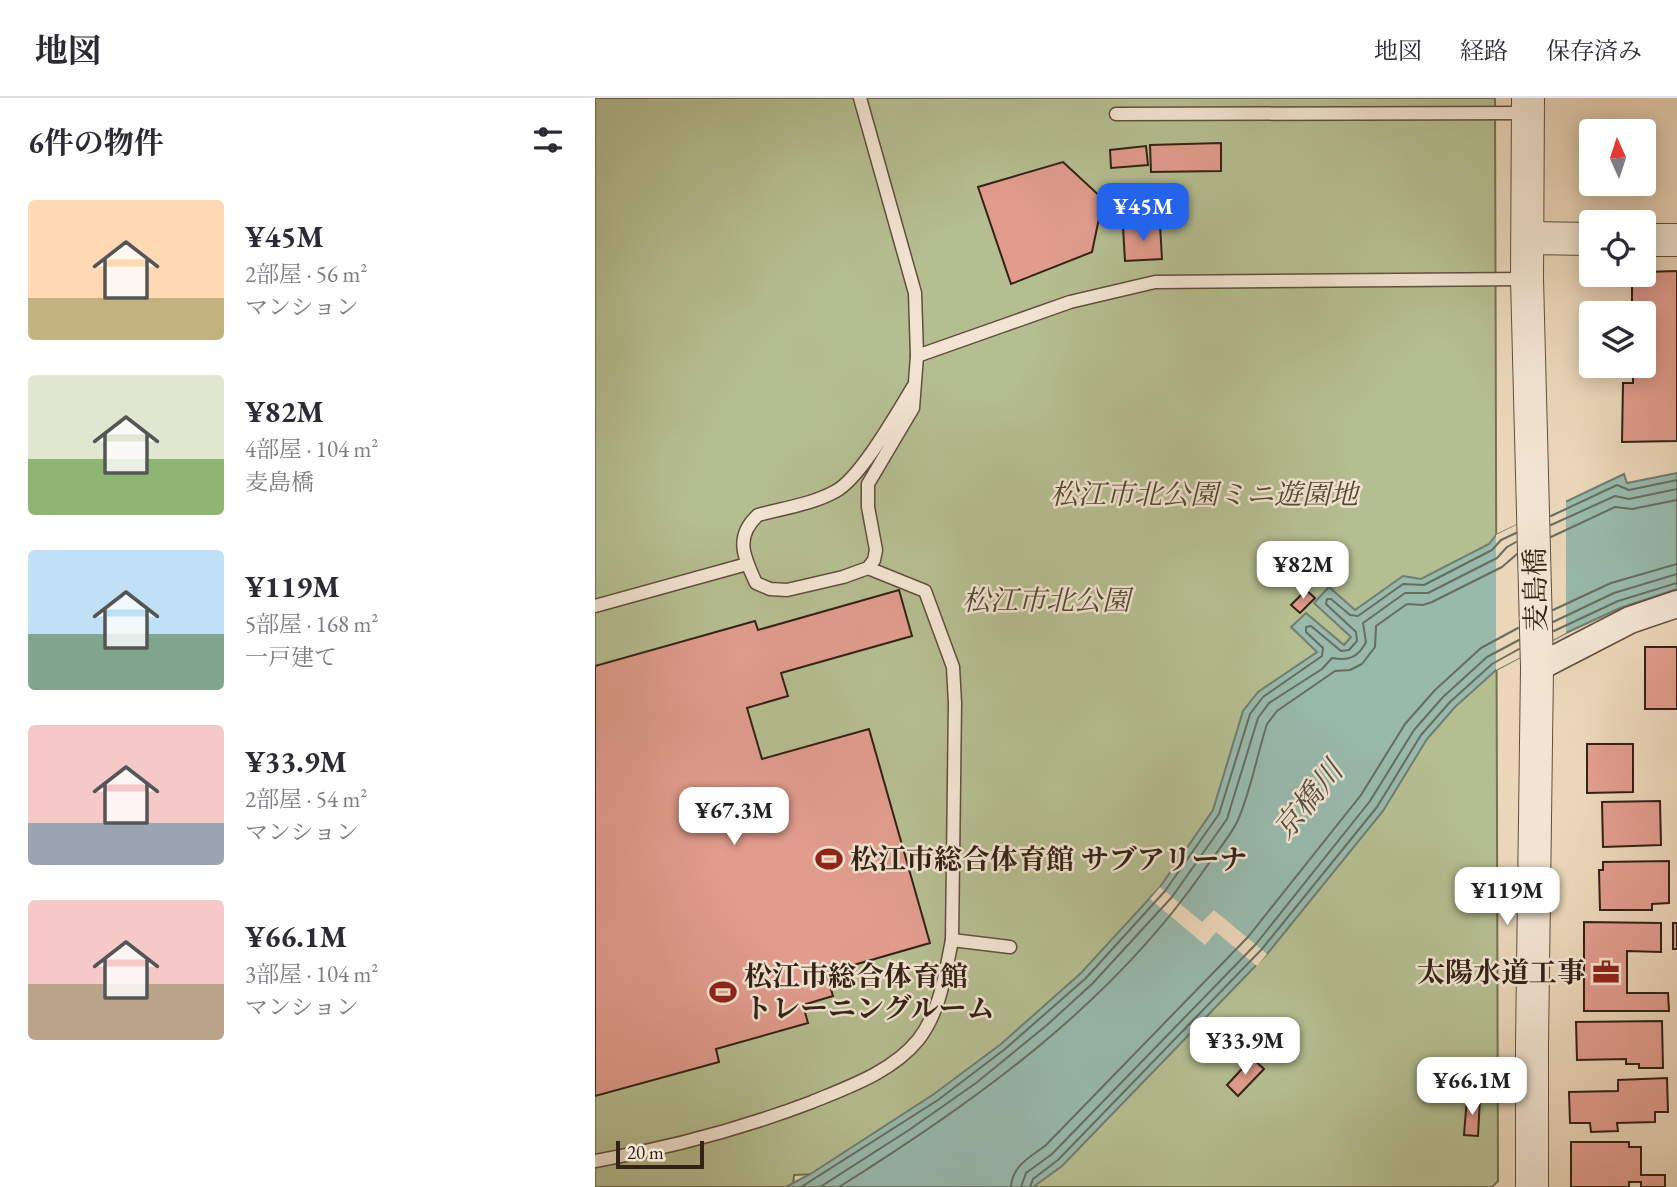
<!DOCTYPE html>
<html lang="ja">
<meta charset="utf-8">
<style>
:root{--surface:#fff;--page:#f7f7f7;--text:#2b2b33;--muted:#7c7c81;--line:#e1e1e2;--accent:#2563eb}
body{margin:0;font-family:"EB Garamond","Noto Serif JP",serif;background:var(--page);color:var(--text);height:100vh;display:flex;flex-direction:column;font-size:26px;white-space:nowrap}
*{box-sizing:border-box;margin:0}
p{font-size:23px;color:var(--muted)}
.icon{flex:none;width:38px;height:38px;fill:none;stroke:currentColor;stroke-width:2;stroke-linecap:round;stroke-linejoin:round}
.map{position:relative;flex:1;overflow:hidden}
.details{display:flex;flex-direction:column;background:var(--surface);width:595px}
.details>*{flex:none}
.needle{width:46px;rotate:357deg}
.buttons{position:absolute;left:984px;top:21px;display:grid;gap:14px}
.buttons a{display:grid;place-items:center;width:77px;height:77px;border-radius:7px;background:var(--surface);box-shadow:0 4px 18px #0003;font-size:35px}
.scale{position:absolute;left:21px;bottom:18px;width:88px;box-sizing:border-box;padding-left:7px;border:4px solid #332215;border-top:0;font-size:19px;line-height:24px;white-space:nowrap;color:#332215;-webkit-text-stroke:5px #f2e4d2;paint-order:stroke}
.price{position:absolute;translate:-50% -60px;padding:0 16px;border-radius:14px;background:#fff;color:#222;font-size:23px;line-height:46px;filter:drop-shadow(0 2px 4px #0008)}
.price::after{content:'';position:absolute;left:50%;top:42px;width:21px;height:16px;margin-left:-10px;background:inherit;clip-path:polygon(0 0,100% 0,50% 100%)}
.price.selected{background:var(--accent);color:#fff}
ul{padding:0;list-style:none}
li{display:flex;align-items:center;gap:21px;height:175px;padding:0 28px}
li span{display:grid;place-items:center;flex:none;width:196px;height:140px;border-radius:7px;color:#555}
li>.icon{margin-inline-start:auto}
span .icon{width:84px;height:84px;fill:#fffc;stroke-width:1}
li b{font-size:30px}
h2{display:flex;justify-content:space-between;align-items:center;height:84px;padding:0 28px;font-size:30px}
header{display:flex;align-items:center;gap:42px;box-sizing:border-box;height:98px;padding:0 35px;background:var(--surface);border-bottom:2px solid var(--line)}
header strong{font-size:33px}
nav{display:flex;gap:38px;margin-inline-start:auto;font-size:24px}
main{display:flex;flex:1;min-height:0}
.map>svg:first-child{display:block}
.green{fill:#b5be91;stroke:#747053;stroke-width:2}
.water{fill:#98b9ac;stroke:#707d70;stroke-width:2}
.pier{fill:#ebd6b9}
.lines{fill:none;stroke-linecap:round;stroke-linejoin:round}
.shore{stroke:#666e60;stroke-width:2}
.building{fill:#e19c8d;stroke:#332215;stroke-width:2}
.service-casing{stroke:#614f3e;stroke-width:15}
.minor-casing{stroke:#614f3e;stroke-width:29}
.tertiary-casing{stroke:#614f3e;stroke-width:34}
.service{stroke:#f2e4d2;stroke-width:12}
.minor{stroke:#f2e4d2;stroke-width:26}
.tertiary{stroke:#f2e4d2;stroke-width:32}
.labels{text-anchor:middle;stroke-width:5;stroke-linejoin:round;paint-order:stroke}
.park-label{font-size:28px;font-style:italic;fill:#544934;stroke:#f2e4d2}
.street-label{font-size:28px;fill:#332215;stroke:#f2e4d2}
.poi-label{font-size:28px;font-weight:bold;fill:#332215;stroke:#f2e4d2;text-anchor:start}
.water-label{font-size:30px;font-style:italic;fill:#514f42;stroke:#f2e4d2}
</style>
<header>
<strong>地図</strong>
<nav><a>地図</a><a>経路</a><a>保存済み</a></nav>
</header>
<main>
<section class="details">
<h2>6件の物件<svg class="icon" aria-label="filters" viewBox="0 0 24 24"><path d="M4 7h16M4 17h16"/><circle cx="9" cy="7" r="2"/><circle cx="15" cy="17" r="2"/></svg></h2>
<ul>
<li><span style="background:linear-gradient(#ffd9b3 70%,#c2b280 0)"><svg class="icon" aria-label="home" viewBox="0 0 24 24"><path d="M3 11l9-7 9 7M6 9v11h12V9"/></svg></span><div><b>¥45M</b><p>2部屋 · 56 m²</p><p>マンション</p></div></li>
<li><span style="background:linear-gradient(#dfe7d0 60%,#8fb573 0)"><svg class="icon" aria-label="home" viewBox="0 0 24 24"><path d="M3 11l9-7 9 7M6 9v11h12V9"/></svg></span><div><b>¥82M</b><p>4部屋 · 104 m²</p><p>麦島橋</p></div></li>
<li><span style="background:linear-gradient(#bfe0f5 60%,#7fa58c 0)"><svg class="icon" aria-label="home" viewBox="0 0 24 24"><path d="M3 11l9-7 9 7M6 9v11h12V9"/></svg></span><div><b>¥119M</b><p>5部屋 · 168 m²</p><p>一戸建て</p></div></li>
<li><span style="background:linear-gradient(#f6c9c9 70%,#9aa5b1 0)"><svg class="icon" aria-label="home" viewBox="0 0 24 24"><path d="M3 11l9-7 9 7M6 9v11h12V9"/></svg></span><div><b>¥33.9M</b><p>2部屋 · 54 m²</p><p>マンション</p></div></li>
<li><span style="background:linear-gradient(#f6c9c9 60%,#b9a48a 0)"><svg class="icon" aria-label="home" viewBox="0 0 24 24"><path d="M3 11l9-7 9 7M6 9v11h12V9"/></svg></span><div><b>¥66.1M</b><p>3部屋 · 104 m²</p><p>マンション</p></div></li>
</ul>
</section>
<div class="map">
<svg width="1082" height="1089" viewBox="0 0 1082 1089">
<rect width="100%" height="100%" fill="#ebd6b9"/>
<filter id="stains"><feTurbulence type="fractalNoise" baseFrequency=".00286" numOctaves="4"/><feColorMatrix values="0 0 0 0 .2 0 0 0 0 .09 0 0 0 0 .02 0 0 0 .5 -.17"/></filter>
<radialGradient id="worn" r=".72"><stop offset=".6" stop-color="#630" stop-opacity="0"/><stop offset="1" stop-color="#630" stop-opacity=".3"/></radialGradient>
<!-- green -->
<polygon class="green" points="0,0 900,0 903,1083 897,1089 221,1089 221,1076 199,1077 198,1089 0,1089"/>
<!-- water -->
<polygon class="water" points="1082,375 1082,491 1025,510 971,535 901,572 860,609 832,641 788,713 672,856 467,1068 438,1089 191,1089 217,1075 339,996 406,946 486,875 565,789 618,712 648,613 663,594 722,554 696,529 711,515 749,547 756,539 719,505 734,489 760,512 808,478 826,481 894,446 901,437 1029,376 1032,385"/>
<!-- pier -->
<g class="pier">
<polygon points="971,402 971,535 901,572 901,437"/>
<polygon points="565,789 607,824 619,812 672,856 662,868 621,834 610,847 555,801"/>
</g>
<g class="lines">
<!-- shore -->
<g class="shore">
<polyline points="956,418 1022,387 1034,392 1082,382"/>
<polyline points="956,427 1020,398 1034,401 1082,391"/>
<polyline points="956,439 1020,409 1037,411 1082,402"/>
<polyline points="958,512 1016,485 1082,466"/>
<polyline points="958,524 1019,495 1082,476"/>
<polyline points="959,533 1023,503 1082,485"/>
<polyline points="206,1089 343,1002 410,951 491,880 570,793 624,716 655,616 668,599 727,558 728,550 711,534 711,529 716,528 746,553 754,552 762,543 761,534 731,506 732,501 736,501 755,517 763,518 808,486 829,487 897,452 906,442 921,435"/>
<path d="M 225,1089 L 314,1032 L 381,985 L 452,927 L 497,886 L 577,799 L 632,721 L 663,620 L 674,605 L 727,571 L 737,560 C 753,563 763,560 771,544 L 768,525 L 810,495 L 833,495 L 902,460 L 912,449 L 921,444"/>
<path d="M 244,1089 C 380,1004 514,908 607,775 C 618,758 634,741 643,722 C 656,692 662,657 672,626 L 682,613 L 740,573 L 755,572 L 767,566 L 780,549 L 781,528 L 812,506 L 828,507 L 837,504 L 907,469 L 922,456"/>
<path d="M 416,1089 C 417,1068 435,1059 450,1048 L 653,839 L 766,697 L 810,626 L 840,592 L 886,550 L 923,530"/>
<polyline points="426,1089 431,1075 457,1056 661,846 775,703 819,632 848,599 892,559 924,542"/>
<polyline points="435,1089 438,1081 463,1062 667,851 782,709 826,637 855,604 897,566 924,551"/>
</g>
</g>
<!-- building -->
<g class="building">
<polygon points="626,45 626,73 556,74 555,47"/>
<polygon points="551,48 553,67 516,70 515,52"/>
<polygon points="468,64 508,101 497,154 416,186 383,89"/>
<polygon points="565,127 567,161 530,163 528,129"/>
<polygon points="1082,173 1082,343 1027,344 1028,285 1038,285 1038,268 1048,268 1048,215 1037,215 1037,177 1048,177 1048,174"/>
<polygon points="304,492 317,538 186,575 193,598 152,610 167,661 274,631 335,845 231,875 238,898 208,907 213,925 121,951 124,964 0,998 0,568 160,523 163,532"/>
<polygon points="711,492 720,500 705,515 696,507"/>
<rect x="1050" y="549" width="32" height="62"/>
<polygon points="992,646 1038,646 1038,694 992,695"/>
<polygon points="1065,703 1066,747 1008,749 1007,704"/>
<polygon points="1074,763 1074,805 1057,806 1057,812 1005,812 1004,772 1008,772 1008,764"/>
<polygon points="989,824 1066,825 1066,854 1032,853 1032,895 1073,895 1074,913 989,913"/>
<rect x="1078" y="825" width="4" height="26"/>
<polygon points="1067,923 1068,970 1044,970 1044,966 1031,966 1031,961 982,962 981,924"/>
<polygon points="657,960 669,971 643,998 632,987"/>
<polygon points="1072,980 1073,1014 1060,1014 1060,1024 1022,1025 1023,1033 996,1034 995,1025 975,1025 974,994 1023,993 1023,982"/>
<polygon points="872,999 885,1000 883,1038 869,1037"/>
<polygon points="976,1044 1034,1044 1034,1049 1046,1049 1046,1077 1070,1077 1070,1089 1046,1089 1046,1084 1034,1084 1034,1089 976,1089"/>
</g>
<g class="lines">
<defs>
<g id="service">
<path d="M 265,0 L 320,195 L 322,258 L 318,310 L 273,386 L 273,409 L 281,452 L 279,462 L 273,470 L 248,479 L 192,492 L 175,491 L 161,485 C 149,459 139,439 163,417 C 189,410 218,406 241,393 C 266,379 302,315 318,289"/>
<polyline points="521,16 933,15"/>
<polyline points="322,258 475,204 560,184 932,181"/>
<polyline points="273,470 330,493 358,569 360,605 357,842"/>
<polyline points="0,508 152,466"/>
<path d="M 0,1063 C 74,1050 146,1031 217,1004 C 253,989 297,974 323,942 C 345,914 350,877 357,842 L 415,849"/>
</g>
<polyline id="minor" points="942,570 1035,522 1082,506"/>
<g id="tertiary">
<polyline points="933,0 932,181 942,570 937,947 937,1089"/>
<polyline points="933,140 996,141"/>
<polyline points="1048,142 1082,142"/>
</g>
</defs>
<!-- service casing -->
<use href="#service" class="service-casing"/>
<!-- minor casing -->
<use href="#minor" class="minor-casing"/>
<!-- tertiary casing -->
<use href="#tertiary" class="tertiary-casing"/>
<!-- service -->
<use href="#service" class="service"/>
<!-- minor -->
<use href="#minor" class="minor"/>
<!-- tertiary -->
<use href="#tertiary" class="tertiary"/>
</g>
<!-- icons -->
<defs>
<symbol id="stadium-bare" viewBox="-9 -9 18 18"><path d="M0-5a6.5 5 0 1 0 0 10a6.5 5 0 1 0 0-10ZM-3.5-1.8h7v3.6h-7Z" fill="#8f2418" stroke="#f2e4d2" stroke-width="2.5" paint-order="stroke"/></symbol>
<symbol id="office-bare" viewBox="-9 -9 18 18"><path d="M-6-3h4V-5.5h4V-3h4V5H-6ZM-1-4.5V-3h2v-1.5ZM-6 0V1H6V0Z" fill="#8f2418" stroke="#f2e4d2" stroke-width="2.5" paint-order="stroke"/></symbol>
</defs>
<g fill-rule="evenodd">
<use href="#stadium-bare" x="215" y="742" width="38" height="38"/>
<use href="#office-bare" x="992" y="855" width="38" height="38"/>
<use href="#stadium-bare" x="109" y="875" width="38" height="38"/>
</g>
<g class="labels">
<!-- park labels -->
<g class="park-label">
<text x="609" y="406">松江市北公園ミニ遊園地</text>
<text x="451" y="512">松江市北公園</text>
</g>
<!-- street labels -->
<g class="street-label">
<text transform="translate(940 492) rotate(-91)" y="10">麦島橋</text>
</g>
<!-- poi labels -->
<g class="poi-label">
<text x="255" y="771">松江市総合体育館 サブアリーナ</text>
<text x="990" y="884" text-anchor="end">太陽水道工事</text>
<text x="149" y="888">松江市総合体育館<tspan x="149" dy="32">トレーニングルーム</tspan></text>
</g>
<!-- water labels -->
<g class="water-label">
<text transform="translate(713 702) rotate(-51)" y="10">京橋川</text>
</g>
</g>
<rect width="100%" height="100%" filter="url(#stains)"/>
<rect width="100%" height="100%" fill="url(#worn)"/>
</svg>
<div class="buttons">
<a><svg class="needle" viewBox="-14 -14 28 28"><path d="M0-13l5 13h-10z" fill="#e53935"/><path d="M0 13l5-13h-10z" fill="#7c7c81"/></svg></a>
<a><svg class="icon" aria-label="locate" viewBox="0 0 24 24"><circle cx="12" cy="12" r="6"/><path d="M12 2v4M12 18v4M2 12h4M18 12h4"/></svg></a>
<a><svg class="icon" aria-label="layers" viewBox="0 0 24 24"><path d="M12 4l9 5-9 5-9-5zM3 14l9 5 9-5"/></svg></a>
</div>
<div class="scale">20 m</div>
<b class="price selected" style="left:548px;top:145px">¥45M</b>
<b class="price" style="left:708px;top:503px">¥82M</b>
<b class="price" style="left:139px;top:749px">¥67.3M</b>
<b class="price" style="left:912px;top:829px">¥119M</b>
<b class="price" style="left:650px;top:979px">¥33.9M</b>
<b class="price" style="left:877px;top:1019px">¥66.1M</b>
</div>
</main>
